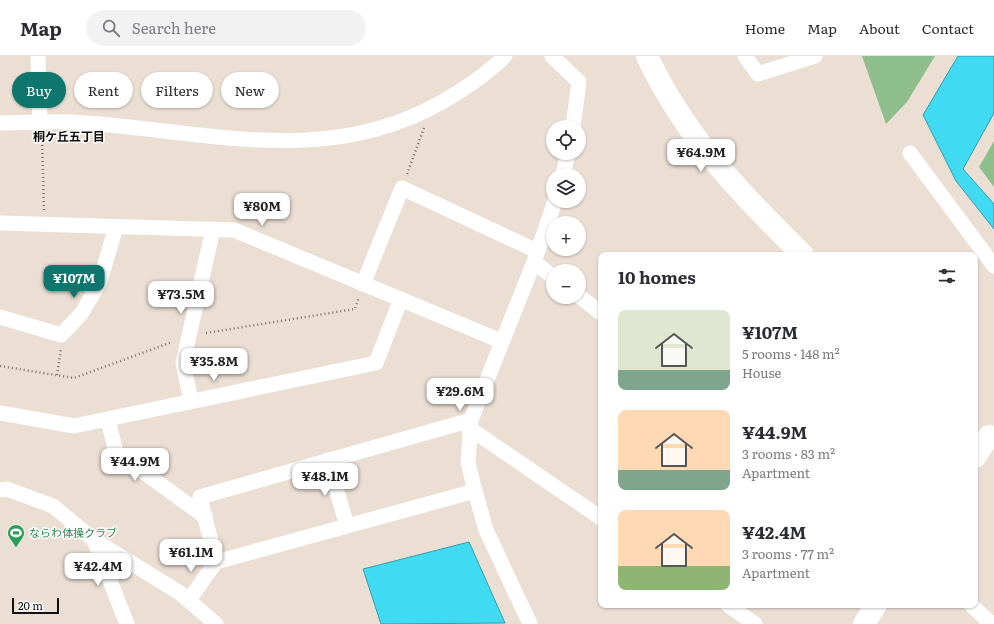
<!DOCTYPE html>
<meta charset="utf-8">
<style>
:root{--surface:#fff;--page:#f2f2f3;--text:#2b2b33;--muted:#7c7c81;--line:#e1e1e2;--accent:#0f766e}
body{margin:0;font-family:Literata,"Noto Sans JP",serif;background:var(--page);color:var(--text);height:100vh;display:flex;flex-direction:column;font-size:15px;white-space:nowrap}
*{box-sizing:border-box;margin:0}
p{font-size:13px;color:var(--muted)}
.icon{flex:none;width:22px;height:22px;fill:none;stroke:currentColor;stroke-width:2;stroke-linecap:round;stroke-linejoin:round}
.map{position:relative;flex:1;overflow:hidden}
.details{position:absolute;left:598px;top:196px;width:380px;height:356px;display:flex;flex-direction:column;background:var(--surface);border-radius:8px;box-shadow:0 1px 3px #0004}
.details>*{flex:none}
.banner{position:absolute;left:12px;top:16px;width:380px;height:36px;display:flex;gap:8px}
.controls{position:absolute;left:546px;top:64px;display:grid;gap:8px}
.controls a{display:grid;place-items:center;width:40px;height:40px;border-radius:50%;background:var(--surface);box-shadow:0 1px 3px #0004;font-size:20px}
.scale{position:absolute;left:12px;bottom:10px;width:47px;box-sizing:border-box;padding-left:4px;border:2px solid #120e0b;border-top:0;font-size:11px;line-height:14px;white-space:nowrap;color:#120e0b;-webkit-text-stroke:3px #fff;paint-order:stroke}
.price{position:absolute;translate:-50% -34px;padding:0 9px;border-radius:8px;background:#fff;color:#222;font-size:13px;line-height:26px;filter:drop-shadow(0 1px 2px #0008)}
.price::after{content:'';position:absolute;left:50%;top:24px;width:12px;height:9px;margin-left:-6px;background:inherit;clip-path:polygon(0 0,100% 0,50% 100%)}
.price.selected{background:var(--accent);color:#fff}
ul{padding:0;list-style:none}
li{display:flex;align-items:center;gap:12px;height:100px;padding:0 20px}
li span{display:grid;place-items:center;flex:none;width:112px;height:80px;border-radius:8px;color:#555}
li>.icon{margin-inline-start:auto}
span .icon{width:48px;height:48px;fill:#fffc;stroke-width:1}
li b{font-size:17px}
h2{display:flex;justify-content:space-between;align-items:center;height:48px;padding:0 20px;font-size:17px}
.pill{padding:0 14px;border-radius:18px;background:var(--surface);box-shadow:0 1px 3px #0004;font-size:14px;line-height:36px}
.pill.selected{background:var(--accent);color:#fff}
header{display:flex;align-items:center;gap:24px;box-sizing:border-box;height:56px;padding:0 20px;background:var(--surface);border-bottom:1px solid var(--line)}
header strong{font-size:19px}
nav{display:flex;gap:22px;margin-inline-start:auto;font-size:14px}
.search{width:280px;height:36px;background:var(--page);display:flex;align-items:center;gap:10px;box-sizing:border-box;padding:0 14px;border-radius:22px;color:var(--muted);font-size:15px}
.map>svg:first-child{display:block}
.green{fill:#8ebe8b}
.water{fill:#41daf3;stroke:#339dad}
.lines{fill:none;stroke-linecap:round;stroke-linejoin:round}
.path{stroke:#78706a;stroke-width:2.5;stroke-dasharray:1 3;stroke-linecap:butt}
.street{stroke:#fff;stroke-width:15}
.secondary{stroke:#fff;stroke-width:22}
.labels{text-anchor:middle;stroke-width:3;stroke-linejoin:round;paint-order:stroke}
.leisure-label{font-size:11px;fill:#27864d;stroke:#fff;text-anchor:start}
.neighbourhood-label{font-size:12px;font-weight:bold;fill:#120e0b;stroke:#fff}
</style>
<header>
<strong>Map</strong>
<div class="search"><svg class="icon" aria-label="search" viewBox="0 0 24 24"><circle cx="10" cy="10" r="6"/><path d="M15 15l6 6"/></svg>Search here</div>
<nav><a>Home</a><a>Map</a><a>About</a><a>Contact</a></nav>
</header>
<div class="map">
<svg width="994" height="568" viewBox="0 0 994 568">
<rect width="100%" height="100%" fill="#ebdfd4"/>
<!-- green -->
<g class="green">
<polygon points="862,0 935,0 907,46 886,68"/>
<polygon points="994,85 994,131 979,111"/>
</g>
<!-- water -->
<g class="water">
<polygon points="958,0 994,0 994,57 963,113 994,148 994,173 956,125 923,59"/>
<polygon points="469,486 505,567 381,568 363,513"/>
</g>
<g class="lines">
<!-- path -->
<g class="path">
<polyline points="42,81 44,154"/>
<polyline points="407,118 424,72"/>
<polyline points="206,277 355,253 359,241"/>
<polyline points="0,310 74,322 172,286"/>
<polyline points="57,319 61,293"/>
</g>
<!-- street -->
<g class="street">
<polyline points="38,0 40,67"/>
<polyline points="552,0 579,26 573,71"/>
<polyline points="745,0 758,18 815,0"/>
<path d="M 0,67 C 24,67 49,65 72,66 C 200,73 323,114 442,46 C 465,33 486,19 505,0"/>
<polyline points="910,97 994,210"/>
<polyline points="563,119 568,97"/>
<polyline points="0,167 234,174 501,285"/>
<polyline points="534,206 553,221"/>
<polyline points="363,228 402,132 537,195"/>
<polyline points="579,240 601,257"/>
<polyline points="0,261 61,279 81,258 99,228 116,171"/>
<polyline points="191,345 183,307 213,173"/>
<polyline points="0,357 74,370 376,307 401,243"/>
<polyline points="108,364 116,396 204,460"/>
<polyline points="471,364 200,441 216,506 475,435"/>
<polyline points="469,372 601,462"/>
<polyline points="328,404 347,470"/>
<polyline points="0,434 7,433 53,450 94,484 180,537 216,568"/>
<polyline points="94,484 127,568"/>
<polyline points="189,544 216,506"/>
<polyline points="728,549 755,568"/>
<polyline points="971,549 992,568"/>
<polyline points="530,568 486,474 475,435 468,407 471,364 534,206 555,145"/>
</g>
<!-- secondary -->
<g class="secondary">
<path d="M 647,0 C 685,81 740,137 803,199"/>
<polyline points="975,401 989,380"/>
<polyline points="864,568 876,549"/>
</g>
</g>
<!-- icons -->
<defs>
<symbol id="stadium-pin" viewBox="-11 -11 22 30"><path d="M0 17L-7.5 6A9.5 9.5 0 1 1 7.5 6Z" fill="#2e9e5b" stroke="#fff"/><path d="M0-5a6.5 5 0 1 0 0 10a6.5 5 0 1 0 0-10ZM-3.5-1.8h7v3.6h-7Z" fill="#fff"/></symbol>
</defs>
<g fill-rule="evenodd">
<use href="#stadium-pin" x="6" y="467" width="20" height="27"/>
</g>
<g class="labels">
<!-- leisure labels -->
<g class="leisure-label">
<text x="29" y="481">ならわ体操クラブ</text>
</g>
<!-- neighbourhood labels -->
<g class="neighbourhood-label">
<text x="69" y="85">桐ケ丘五丁目</text>
</g>
</g>
</svg>
<div class="controls">
<a><svg class="icon" aria-label="locate" viewBox="0 0 24 24"><circle cx="12" cy="12" r="6"/><path d="M12 2v4M12 18v4M2 12h4M18 12h4"/></svg></a>
<a><svg class="icon" aria-label="layers" viewBox="0 0 24 24"><path d="M12 4l9 5-9 5-9-5zM3 14l9 5 9-5"/></svg></a>
<a>+</a>
<a>−</a>
</div>
<div class="scale">20 m</div>
<b class="price" style="left:701px;top:117px">¥64.9M</b>
<b class="price" style="left:262px;top:171px">¥80M</b>
<b class="price selected" style="left:74px;top:243px">¥107M</b>
<b class="price" style="left:181px;top:259px">¥73.5M</b>
<b class="price" style="left:214px;top:326px">¥35.8M</b>
<b class="price" style="left:460px;top:356px">¥29.6M</b>
<b class="price" style="left:135px;top:426px">¥44.9M</b>
<b class="price" style="left:325px;top:441px">¥48.1M</b>
<b class="price" style="left:191px;top:517px">¥61.1M</b>
<b class="price" style="left:98px;top:531px">¥42.4M</b>
<div class="banner">
<a class="pill selected">Buy</a>
<a class="pill">Rent</a>
<a class="pill">Filters</a>
<a class="pill">New</a>
</div>
<section class="details">
<h2>10 homes<svg class="icon" aria-label="filters" viewBox="0 0 24 24"><path d="M4 7h16M4 17h16"/><circle cx="9" cy="7" r="2"/><circle cx="15" cy="17" r="2"/></svg></h2>
<ul>
<li><span style="background:linear-gradient(#dfe7d0 75%,#7fa58c 0)"><svg class="icon" aria-label="home" viewBox="0 0 24 24"><path d="M3 11l9-7 9 7M6 9v11h12V9"/></svg></span><div><b>¥107M</b><p>5 rooms · 148 m²</p><p>House</p></div></li>
<li><span style="background:linear-gradient(#ffd9b3 75%,#7fa58c 0)"><svg class="icon" aria-label="home" viewBox="0 0 24 24"><path d="M3 11l9-7 9 7M6 9v11h12V9"/></svg></span><div><b>¥44.9M</b><p>3 rooms · 83 m²</p><p>Apartment</p></div></li>
<li><span style="background:linear-gradient(#ffd9b3 70%,#8fb573 0)"><svg class="icon" aria-label="home" viewBox="0 0 24 24"><path d="M3 11l9-7 9 7M6 9v11h12V9"/></svg></span><div><b>¥42.4M</b><p>3 rooms · 77 m²</p><p>Apartment</p></div></li>
</ul>
</section>
</div>
